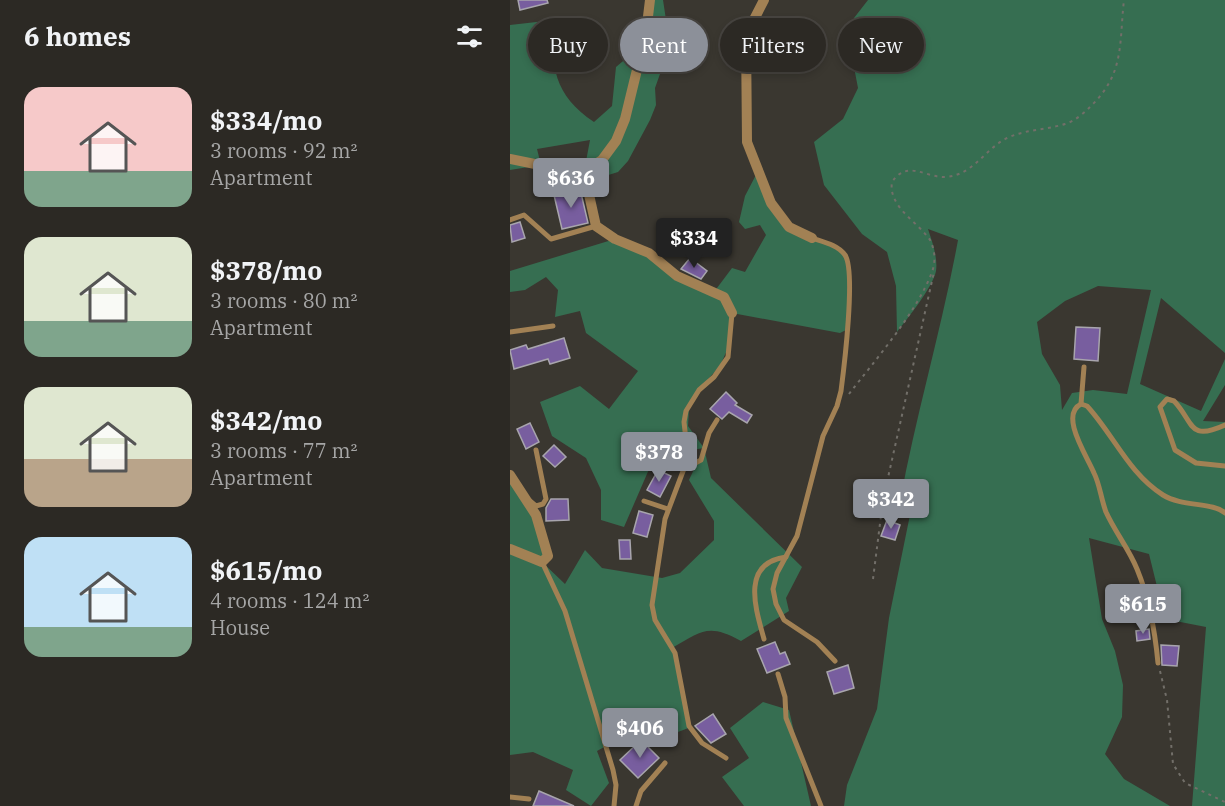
<!DOCTYPE html>
<meta charset="utf-8">
<style>
:root{--surface:#2c2924;--page:#34312c;--text:#f1f3f6;--muted:#a6a6a6;--line:#484541;--accent:#8c9099}
body{margin:0;font-family:"IBM Plex Serif",serif;background:var(--page);color:var(--text);height:100vh;display:flex;flex-direction:column;font-size:22px;white-space:nowrap}
*{box-sizing:border-box;margin:0}
p{font-size:20px;color:var(--muted)}
.icon{flex:none;width:33px;height:33px;fill:none;stroke:currentColor;stroke-width:2;stroke-linecap:round;stroke-linejoin:round}
.map{position:relative;flex:1;overflow:hidden}
.panel{display:flex;flex-direction:column;background:var(--surface);width:510px}
.panel>*{flex:none}
.banner{position:absolute;left:18px;top:18px;width:570px;height:54px;display:flex;gap:12px}
.price{position:absolute;translate:-50% -51px;padding:0 14px;border-radius:6px;background:var(--accent);color:#fff;font-size:20px;line-height:39px;filter:drop-shadow(0 2px 3px #0008)}
.price::after{content:'';position:absolute;left:50%;top:36px;width:18px;height:14px;margin-left:-9px;background:inherit;clip-path:polygon(0 0,100% 0,50% 100%)}
.price.selected{background:#222;color:#fff}
ul{padding:0;list-style:none}
li{display:flex;align-items:center;gap:18px;height:150px;padding:0 24px}
li span{display:grid;place-items:center;flex:none;width:168px;height:120px;border-radius:18px;color:#555}
li>.icon{margin-inline-start:auto}
span .icon{width:72px;height:72px;fill:#fffc;stroke-width:1}
li b{font-size:26px}
h2{display:flex;justify-content:space-between;align-items:center;height:72px;padding:0 24px;font-size:26px}
.pill{padding:0 21px;border-radius:27px;background:var(--surface);box-shadow:0 3px 9px #0003,0 0 0 2px var(--line);font-size:21px;line-height:54px}
.pill.selected{background:var(--accent);color:#fff}
main{display:flex;flex:1;min-height:0}
.map>svg:first-child{display:block}
.green{fill:#366e51;fill-rule:evenodd}
.building{fill:#785e9f;stroke:#a8a5ad;stroke-width:1.5}
.lines{fill:none;stroke-linecap:round;stroke-linejoin:round}
.path{stroke:#726f69;stroke-width:2;stroke-dasharray:3 4.5;stroke-linecap:butt}
.service{stroke:#a28154;stroke-width:5}
.minor{stroke:#a28154;stroke-width:10}
</style>
<main>
<section class="panel">
<h2>6 homes<svg class="icon" aria-label="filters" viewBox="0 0 24 24"><path d="M4 7h16M4 17h16"/><circle cx="9" cy="7" r="2"/><circle cx="15" cy="17" r="2"/></svg></h2>
<ul>
<li><span style="background:linear-gradient(#f6c9c9 70%,#7fa58c 0)"><svg class="icon" aria-label="home" viewBox="0 0 24 24"><path d="M3 11l9-7 9 7M6 9v11h12V9"/></svg></span><div><b>$334/mo</b><p>3 rooms · 92 m²</p><p>Apartment</p></div></li>
<li><span style="background:linear-gradient(#dfe7d0 70%,#7fa58c 0)"><svg class="icon" aria-label="home" viewBox="0 0 24 24"><path d="M3 11l9-7 9 7M6 9v11h12V9"/></svg></span><div><b>$378/mo</b><p>3 rooms · 80 m²</p><p>Apartment</p></div></li>
<li><span style="background:linear-gradient(#dfe7d0 60%,#b9a48a 0)"><svg class="icon" aria-label="home" viewBox="0 0 24 24"><path d="M3 11l9-7 9 7M6 9v11h12V9"/></svg></span><div><b>$342/mo</b><p>3 rooms · 77 m²</p><p>Apartment</p></div></li>
<li><span style="background:linear-gradient(#bfe0f5 75%,#7fa58c 0)"><svg class="icon" aria-label="home" viewBox="0 0 24 24"><path d="M3 11l9-7 9 7M6 9v11h12V9"/></svg></span><div><b>$615/mo</b><p>4 rooms · 124 m²</p><p>House</p></div></li>
</ul>
</section>
<div class="map">
<svg width="715" height="806" viewBox="0 0 715 806">
<rect width="100%" height="100%" fill="#3a3730"/>
<!-- green -->
<g class="green">
<path d="M 140,0 L 153,0 L 160,46 L 145,88 L 146,105 L 140,120 L 118,161 L 108,172 L 76,182 L 74,172 L 80,140 L 27,149 L 31,165 L 0,170 L 0,25 L 44,20 C 40,66 44,95 84,122 L 102,106 L 106,67 L 132,45 Z"/>
<path d="M 358,0 L 715,0 L 715,353 L 651,298 L 630,384 L 691,411 L 715,359 L 715,385 L 693,421 L 715,422 L 715,806 L 682,806 L 696,627 L 655,619 L 639,554 L 579,538 L 592,619 L 605,651 L 613,685 L 612,717 L 595,754 L 614,779 L 660,806 L 334,806 L 337,785 L 367,709 L 379,618 L 402,505 L 390,502 C 406,414 432,328 448,240 L 418,229 C 422,241 428,258 426,271 C 423,287 397,319 387,332 L 386,286 L 377,252 L 352,234 L 314,185 L 304,142 L 333,119 L 348,88 L 343,62 L 344,18 ZM 588,286 L 641,290 L 617,394 L 583,390 L 562,393 L 552,410 L 550,385 L 532,354 L 527,322 L 555,301 Z"/>
<path d="M 248,171 L 279,227 L 327,247 L 337,257 L 340,277 L 336,330 L 330,333 L 222,313 L 221,341 L 210,366 L 191,387 L 179,409 L 178,426 L 194,448 L 201,478 L 292,567 L 276,598 L 279,611 L 231,641 C 198,623 192,631 162,648 L 181,727 L 155,737 L 139,722 L 87,751 L 99,783 L 81,806 L 56,790 L 63,770 L 23,752 L 0,755 L 0,475 L 35,539 L 32,562 L 55,584 L 75,550 L 92,568 L 152,578 L 170,573 L 204,540 L 204,521 L 179,480 L 194,448 L 157,454 L 140,467 L 114,527 L 91,520 L 91,490 L 76,458 L 42,436 L 30,402 L 70,386 L 99,409 L 128,371 L 76,333 L 70,311 L 45,317 L 48,290 L 36,277 L 15,290 L 0,292 L 0,271 L 105,239 L 204,292 L 222,268 L 235,272 L 256,235 L 250,225 L 235,229 L 229,222 L 235,196 Z"/>
<polygon points="253,702 279,710 301,806 234,806 212,777 239,758 220,728"/>
</g>
<!-- building -->
<g class="building">
<polygon points="8,0 37,0 38,3 10,10"/>
<polygon points="70,189 78,223 52,229 44,195"/>
<polygon points="10,222 15,238 2,242 0,225"/>
<polygon points="180,258 197,271 191,279 171,269"/>
<polygon points="566,327 590,328 588,361 564,359"/>
<polygon points="54,338 60,358 40,364 38,359 4,369 0,350 16,345 18,349"/>
<polygon points="216,392 227,403 225,405 242,415 237,423 219,412 212,419 200,409"/>
<polygon points="20,423 29,442 16,449 7,429"/>
<polygon points="44,445 56,457 45,467 33,456"/>
<polygon points="148,470 161,476 150,497 137,490"/>
<polygon points="41,499 58,499 59,520 36,521 36,508"/>
<polygon points="129,511 143,515 137,537 123,533"/>
<polygon points="377,520 390,525 385,540 371,536"/>
<polygon points="109,540 120,540 121,559 110,559"/>
<polygon points="639,629 640,639 627,641 626,631"/>
<polygon points="265,642 270,654 275,652 280,664 257,673 247,649"/>
<polygon points="651,645 669,646 667,666 652,665"/>
<polygon points="338,665 344,688 324,694 317,672"/>
<polygon points="203,714 216,734 201,743 185,726"/>
<polygon points="131,740 149,758 128,778 110,760"/>
<polygon points="29,791 64,806 23,806"/>
</g>
<g class="lines">
<!-- path -->
<g class="path">
<path d="M 339,394 C 366,359 407,312 422,272 C 426,261 425,250 420,240 C 408,222 378,207 382,182 C 398,159 415,178 436,177 C 463,175 475,149 497,138 C 517,129 536,130 555,124 C 565,121 574,113 581,106 C 615,73 609,43 614,0"/>
<polyline points="363,579 373,500 424,272"/>
<polyline points="650,671 657,700 663,764 675,783 715,802"/>
</g>
<!-- service -->
<g class="service">
<polyline points="0,220 14,215 41,239 86,226"/>
<path d="M 302,238 C 314,242 328,245 335,255 C 346,271 334,368 331,391 L 327,406 L 313,436 L 287,536 L 267,573 L 263,589 L 266,604 L 274,620 L 307,642 L 325,661"/>
<polyline points="0,332 43,326"/>
<polyline points="571,404 574,367"/>
<path d="M 715,425 C 678,442 684,422 664,401 L 657,399 L 650,407 L 665,450 L 686,463 L 715,466"/>
<polyline points="151,461 174,469 191,460 199,433 207,420"/>
<polyline points="20,501 26,506 33,504 36,499 26,450"/>
<polyline points="134,501 158,509"/>
<polyline points="32,562 55,611 103,770 106,785 104,806"/>
<path d="M 254,639 C 246,610 230,563 276,557"/>
<path d="M 648,663 C 645,631 639,598 627,569 C 619,549 605,532 596,512 C 591,499 590,485 584,473 C 577,456 549,415 571,404 L 577,406 C 603,434 619,474 653,495 C 672,507 703,502 715,513"/>
<polyline points="268,674 275,697 276,718 311,806"/>
<polyline points="216,758 192,743 179,726 165,653 145,620 142,605 155,519 178,458 174,422 176,411 189,390 204,377 218,357 222,313"/>
<polyline points="0,797 19,799"/>
<polyline points="126,806 131,791 155,763"/>
</g>
<!-- minor -->
<g class="minor">
<polyline points="140,0 136,33 115,119 106,141 92,160 74,172 86,226 105,239 139,253 167,276 214,297 222,313"/>
<polyline points="254,0 236,35 237,142 261,203 279,227 302,238"/>
<polyline points="0,159 54,170 74,172"/>
<polyline points="0,475 26,515 38,556 32,562 0,549"/>
</g>
</g>
</svg>
<b class="price" style="left:61px;top:209px">$636</b>
<b class="price selected" style="left:184px;top:269px">$334</b>
<b class="price" style="left:149px;top:483px">$378</b>
<b class="price" style="left:381px;top:530px">$342</b>
<b class="price" style="left:633px;top:635px">$615</b>
<b class="price" style="left:130px;top:759px">$406</b>
<div class="banner">
<a class="pill">Buy</a>
<a class="pill selected">Rent</a>
<a class="pill">Filters</a>
<a class="pill">New</a>
</div>
</div>
</main>
